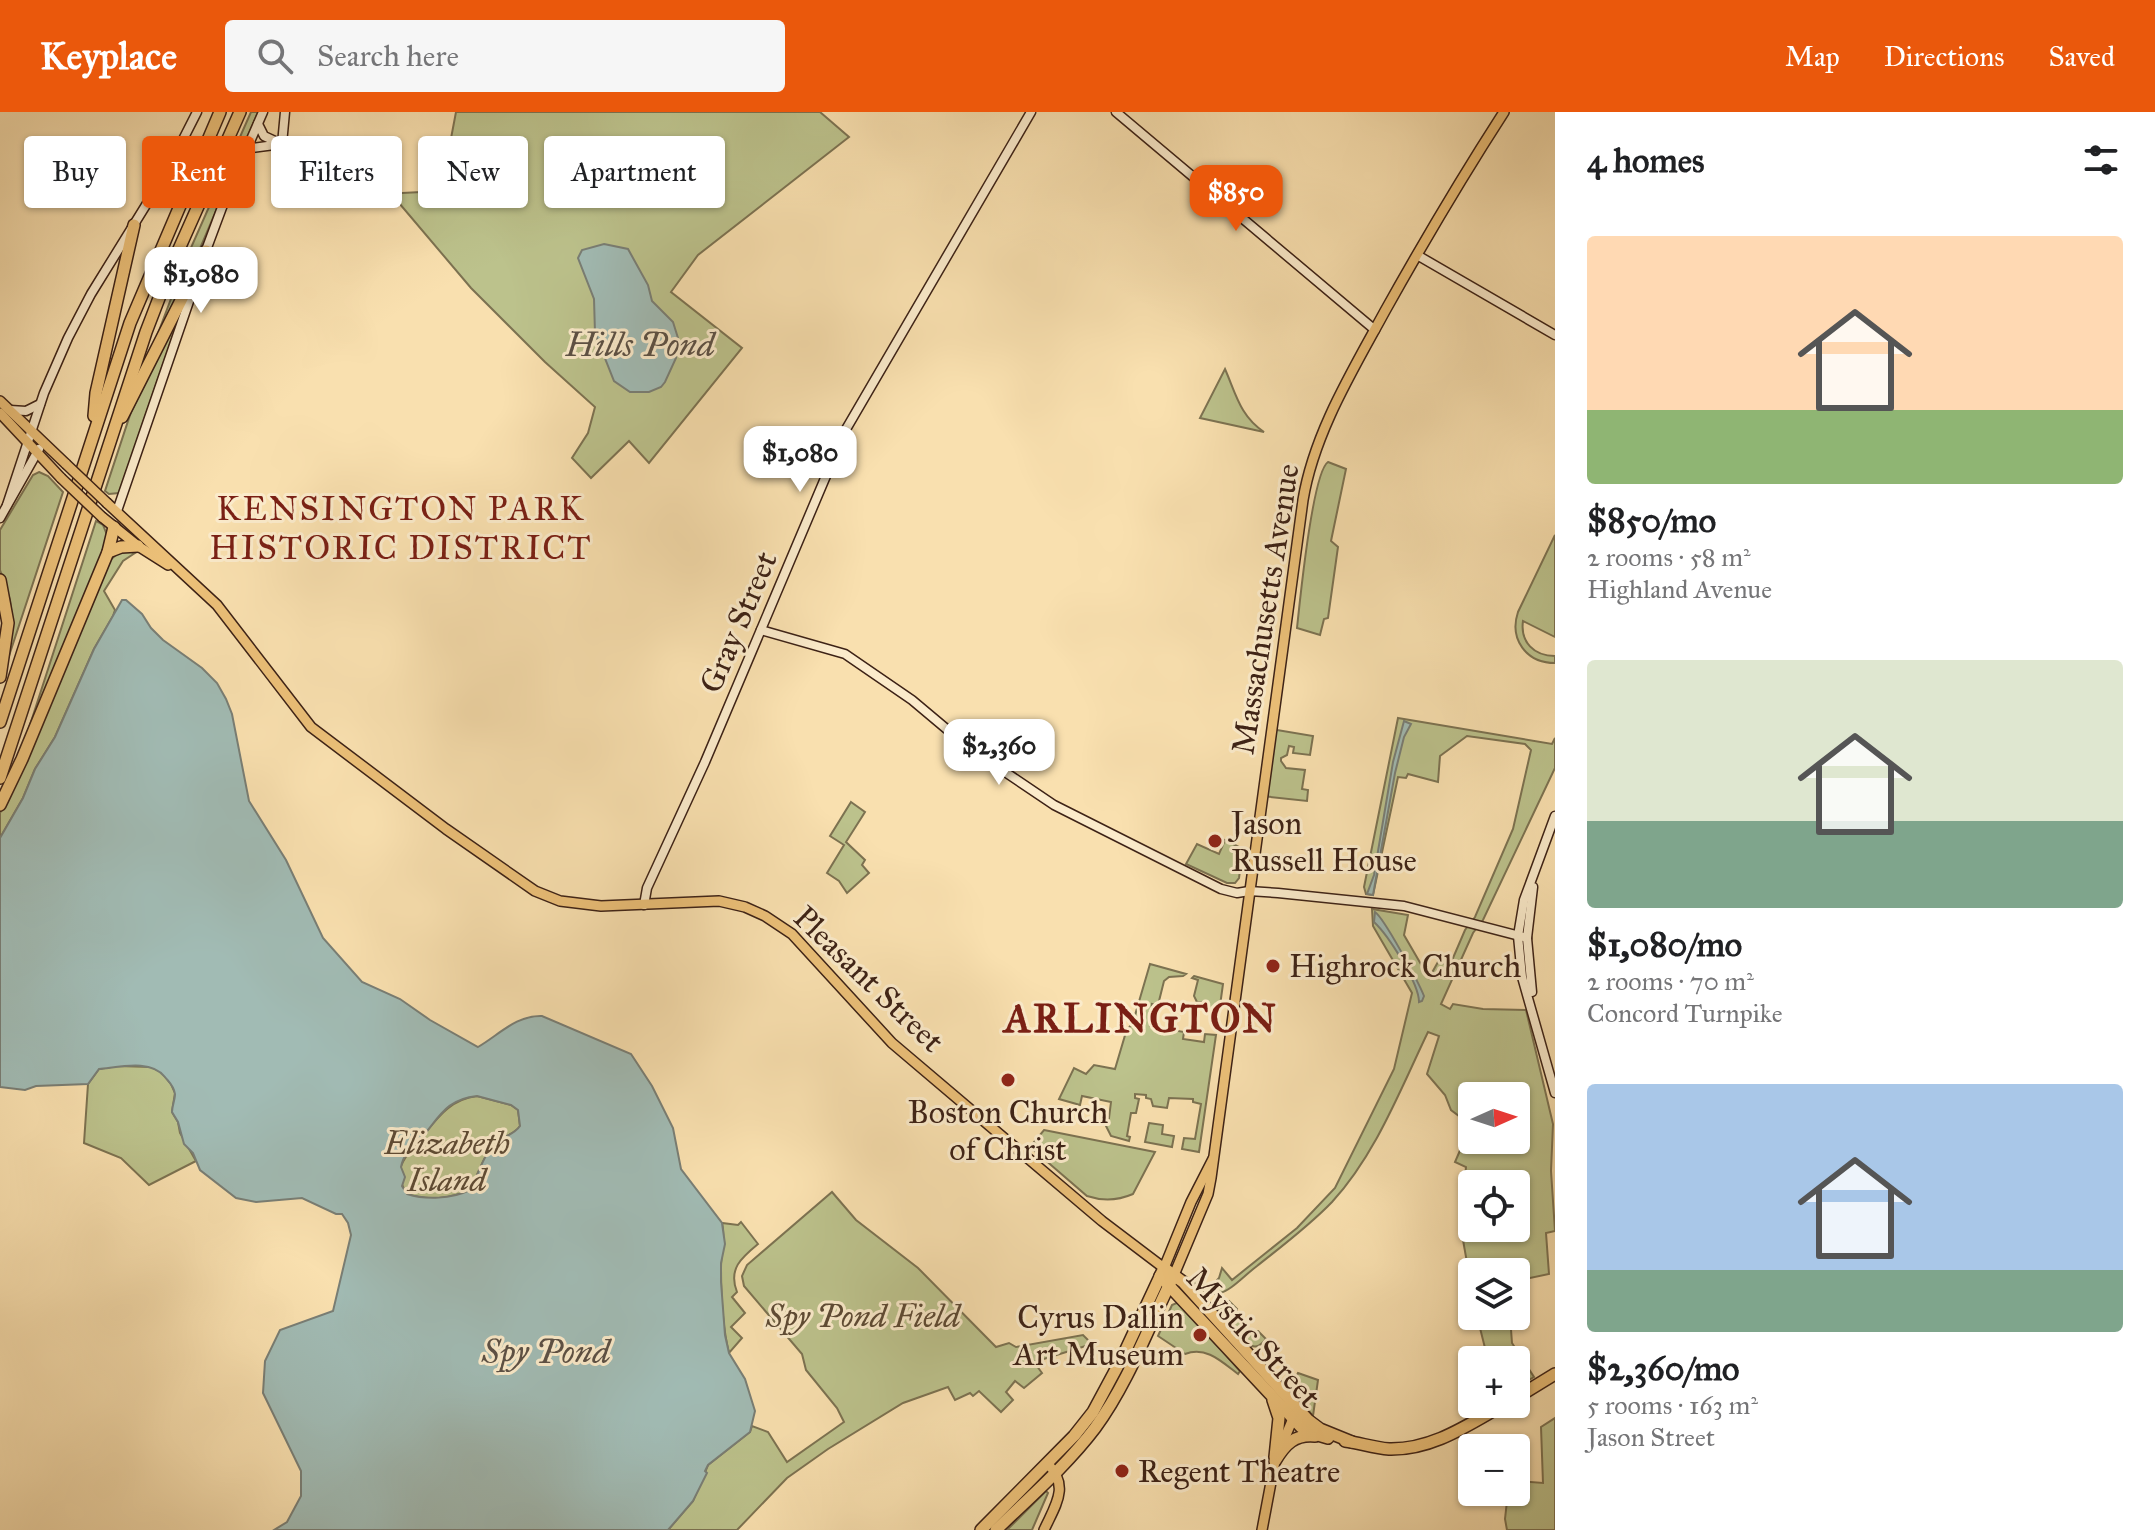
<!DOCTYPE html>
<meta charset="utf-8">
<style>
:root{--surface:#fff;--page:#f6f6f6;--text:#202124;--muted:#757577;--accent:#ea580c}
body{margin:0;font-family:"IM FELL Great Primer",serif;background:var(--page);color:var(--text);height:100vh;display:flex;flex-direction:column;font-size:30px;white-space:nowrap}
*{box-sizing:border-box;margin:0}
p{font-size:26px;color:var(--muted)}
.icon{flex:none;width:44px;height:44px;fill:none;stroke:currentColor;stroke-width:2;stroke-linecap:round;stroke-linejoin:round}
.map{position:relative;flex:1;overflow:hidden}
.panel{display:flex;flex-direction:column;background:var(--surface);width:600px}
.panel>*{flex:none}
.hud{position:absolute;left:24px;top:24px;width:760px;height:72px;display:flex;gap:16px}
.needle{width:52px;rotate:87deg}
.tools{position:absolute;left:1458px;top:970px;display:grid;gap:16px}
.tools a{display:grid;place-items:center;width:72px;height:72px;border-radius:8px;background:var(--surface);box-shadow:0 2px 6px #0004;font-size:40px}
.price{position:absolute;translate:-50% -68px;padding:0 18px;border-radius:16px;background:#fff;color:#222;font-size:26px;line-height:52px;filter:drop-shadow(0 2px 4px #0008)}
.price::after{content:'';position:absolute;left:50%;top:48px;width:24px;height:18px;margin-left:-12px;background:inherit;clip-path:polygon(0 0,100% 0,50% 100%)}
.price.active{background:var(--accent);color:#fff}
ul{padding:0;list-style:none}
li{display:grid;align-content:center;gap:16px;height:424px;padding:0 32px}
li span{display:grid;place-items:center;height:248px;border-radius:8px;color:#555}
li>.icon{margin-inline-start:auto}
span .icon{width:144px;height:144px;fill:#fffc;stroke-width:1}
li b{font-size:34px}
h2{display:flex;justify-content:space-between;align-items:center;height:96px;padding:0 32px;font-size:34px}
.tag{padding:0 28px;border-radius:8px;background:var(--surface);box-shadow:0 2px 6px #0004;font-size:28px;line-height:72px}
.tag.active{background:var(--accent);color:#fff}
header{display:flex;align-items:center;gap:48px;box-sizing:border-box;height:112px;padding:0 40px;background:var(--accent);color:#fff}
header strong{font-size:38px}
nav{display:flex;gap:44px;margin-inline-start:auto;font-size:28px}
.search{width:560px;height:72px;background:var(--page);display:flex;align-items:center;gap:20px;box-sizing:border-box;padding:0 28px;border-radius:8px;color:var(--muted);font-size:30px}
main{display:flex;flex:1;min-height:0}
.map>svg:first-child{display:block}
.green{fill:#bcc28c;stroke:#7c7251;stroke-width:2;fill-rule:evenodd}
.water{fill:#a1bbb4;stroke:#797e75;stroke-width:2;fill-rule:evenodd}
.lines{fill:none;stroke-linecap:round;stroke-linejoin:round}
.secondary-casing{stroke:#3d2216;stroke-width:11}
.primary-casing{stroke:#3d2216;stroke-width:12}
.highway-casing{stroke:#3d2216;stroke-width:14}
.secondary{stroke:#fbebcb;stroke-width:8}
.primary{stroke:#ecc078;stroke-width:9}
.highway{stroke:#ecc078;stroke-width:11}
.primary-bridge-casing{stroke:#3d2216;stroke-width:12;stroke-linecap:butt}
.primary-bridge{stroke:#ecc078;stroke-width:9}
.poi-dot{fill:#8f2418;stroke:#fbebcb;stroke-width:3}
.labels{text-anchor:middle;stroke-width:6;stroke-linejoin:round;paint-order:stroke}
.street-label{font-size:32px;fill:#3d2216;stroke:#fbebcb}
.poi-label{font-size:32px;fill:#3d2216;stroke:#fbebcb;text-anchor:start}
.park-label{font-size:32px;font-style:italic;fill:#5d4a34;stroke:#fbebcb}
.water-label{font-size:34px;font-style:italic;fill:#5b5045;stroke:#fbebcb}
.neighbourhood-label{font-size:34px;letter-spacing:2px;fill:#7a1f14;stroke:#fbebcb}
.district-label{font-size:40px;font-weight:bold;letter-spacing:2px;fill:#7a1f14;stroke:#fbebcb}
</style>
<header>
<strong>Keyplace</strong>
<div class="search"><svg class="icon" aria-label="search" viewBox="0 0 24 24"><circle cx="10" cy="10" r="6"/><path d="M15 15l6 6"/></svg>Search here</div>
<nav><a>Map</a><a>Directions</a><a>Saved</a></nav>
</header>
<main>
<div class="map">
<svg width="1555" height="1418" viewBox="0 0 1555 1418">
<rect width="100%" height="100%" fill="#f9e0af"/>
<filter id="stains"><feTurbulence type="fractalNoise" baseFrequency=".0025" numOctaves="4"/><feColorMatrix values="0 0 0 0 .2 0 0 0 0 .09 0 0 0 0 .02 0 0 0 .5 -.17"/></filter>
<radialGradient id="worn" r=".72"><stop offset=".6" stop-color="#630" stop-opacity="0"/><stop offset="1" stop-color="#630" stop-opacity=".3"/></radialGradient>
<!-- green -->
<g class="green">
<polygon points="251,0 258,0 190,160 154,232 186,147"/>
<polygon points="456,0 820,0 849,25 698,143 671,180 742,236 649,351 629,329 591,366 572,346 588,321 595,295 545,250 471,176 388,78 402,81 441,79"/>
<polygon points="185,188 119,381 109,382 105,379 131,300"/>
<path d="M 1225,257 C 1236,282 1240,304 1264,320 L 1200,306 Z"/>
<path d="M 1328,350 L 1346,357 L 1331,429 L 1338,435 L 1328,506 L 1324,507 L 1320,523 L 1297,516 C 1300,489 1312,361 1328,350 Z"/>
<polygon points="39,360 48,364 63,380 8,547 12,506 10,488 0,458 0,418 33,363"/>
<polygon points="96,409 103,413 109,428 28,619"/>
<path d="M 1555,423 L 1555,525 L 1523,509 C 1520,530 1534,544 1555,544 L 1555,551 C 1526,551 1509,527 1518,500 Z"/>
<polygon points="122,438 135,441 123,449 104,479 115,498 113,504 94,537 55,625 35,657 23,686 0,726 0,701 19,663 109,449"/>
<path d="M 1398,606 L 1552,632 L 1555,626 L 1555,656 L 1483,808 L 1473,821 L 1441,892 L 1450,897 L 1453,892 L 1483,897 L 1526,898 L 1553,1012 L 1551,1059 L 1555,1119 L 1546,1121 L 1549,1162 L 1516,1169 L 1516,1160 L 1472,1160 L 1472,1179 L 1460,1111 L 1466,1055 L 1455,1050 L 1471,1013 L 1451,998 L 1445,983 L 1427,962 L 1439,924 L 1428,920 C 1400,978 1376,1042 1332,1090 C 1309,1114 1282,1134 1257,1154 C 1232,1173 1218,1197 1192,1169 L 1196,1165 L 1203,1166 L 1204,1175 L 1209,1177 L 1219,1166 L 1222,1156 L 1232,1168 L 1297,1116 L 1335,1076 L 1394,957 L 1412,881 L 1373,814 L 1372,797 L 1408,803 L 1404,823 L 1429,866 L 1438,850 L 1450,853 L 1465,818 L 1475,805 L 1513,717 L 1531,638 L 1525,632 L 1467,624 L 1440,644 L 1438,670 L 1408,662 L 1406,666 L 1398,665 L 1373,783 L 1366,782 L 1364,775 ZM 1472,984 L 1516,984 L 1516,1028 L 1472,1028 ZM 1472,1072 L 1516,1072 L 1516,1116 L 1472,1116 Z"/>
<polygon points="1271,617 1313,624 1310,643 1293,641 1294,635 1289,634 1287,643 1281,646 1281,649 1286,656 1305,658 1302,677 1308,678 1307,689 1262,684"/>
<polygon points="851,690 865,700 846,730 865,748 862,753 869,761 847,781 839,769 827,761 844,733 830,724"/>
<polygon points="1225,728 1243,737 1239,766 1235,771 1227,771 1186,752 1197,732 1219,742"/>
<polygon points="1150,852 1186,862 1183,864 1169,865 1164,869 1158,893 1152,892 1150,914 1184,920 1183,927 1204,930 1205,922 1216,923 1199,1040 1182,1037 1184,1026 1195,1027 1201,992 1193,990 1193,987 1169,986 1167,996 1153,994 1151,987 1146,986 1146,983 1135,982 1135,986 1139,987 1136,1001 1131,1001 1127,1024 1130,1025 1129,1029 1111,1024 1104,1010 1104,1005 1109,1006 1111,990 1082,984 1080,993 1059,987 1074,956 1086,962 1094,953 1115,957 1126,920 1133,910"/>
<polygon points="1194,864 1223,872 1219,901 1208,899 1209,891 1197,890 1194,884 1198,868 1192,866"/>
<polygon points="118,954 151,955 161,960 171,972 175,981 172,1000 178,1010 180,1021 196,1049 149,1073 121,1046 84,1031 88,972 99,957"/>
<path d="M 477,984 L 511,993 L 518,998 L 520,1014 C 514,1023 503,1024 495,1032 C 483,1043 478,1064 470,1077 C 452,1087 426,1089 407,1082 C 388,1054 411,1040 426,1020 C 440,1002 453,987 477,984 Z"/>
<polygon points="1149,1011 1163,1013 1162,1022 1174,1024 1172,1035 1145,1030"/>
<path d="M 1044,1018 L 1155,1040 L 1133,1082 C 1119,1088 1102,1089 1087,1084 L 1030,1035 Z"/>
<polygon points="832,1080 856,1108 918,1156 996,1235 1009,1231 1016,1235 1083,1223 1092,1232 1034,1250 1042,1261 1024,1276 1015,1269 1006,1280 1013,1288 1001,1300 979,1279 973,1284 970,1281 955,1288 948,1275 903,1291 828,1337 787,1366 737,1418 668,1418 693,1389 708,1353 750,1320 752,1314 768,1320 787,1350 844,1310 837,1296 806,1258 802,1242 744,1174 742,1164 747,1153"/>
<path d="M 741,1110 L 758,1132 C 741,1146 728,1157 737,1180 L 732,1185 L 745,1201 L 731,1215 L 742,1226 L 729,1241 C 723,1217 721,1181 721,1156 C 721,1139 726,1127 722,1111 L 738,1113 Z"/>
<path d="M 1229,1189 L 1237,1197 L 1235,1202 L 1250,1219 L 1258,1219 L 1266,1227 C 1261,1233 1257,1237 1249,1233 L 1217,1197 Z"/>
<path d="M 1179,1190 L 1240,1259 L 1238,1262 C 1221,1249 1206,1234 1185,1242 L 1158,1224 L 1172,1193 Z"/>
<polygon points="1477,1204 1510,1204 1512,1231 1534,1265 1517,1275 1516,1248 1503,1246 1488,1248"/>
<polygon points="1298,1261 1318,1268 1313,1304 1290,1277"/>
<polygon points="1555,1306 1555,1418 1507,1418 1505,1407 1508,1380 1516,1380 1516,1369 1543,1371 1541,1315"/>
<polygon points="1046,1379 1048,1381 1032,1418 1007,1418"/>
</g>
<!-- water -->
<g class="water">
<polygon points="604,132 628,137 648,173 652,189 673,210 678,226 676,246 665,270 661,275 649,280 630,280 614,269 595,221 594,187 578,146 582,138"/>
<path d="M 122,488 L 126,488 L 142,502 L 151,516 L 163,528 L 202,556 L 217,571 L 226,587 L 232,602 L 249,689 L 286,748 L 323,826 L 362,870 L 400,887 L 430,908 L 478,935 C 499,923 516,903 542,904 L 631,942 L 652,974 L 673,1016 L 681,1057 L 722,1111 L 725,1132 L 721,1151 L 721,1170 L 725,1223 L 729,1241 L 745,1267 L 755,1299 L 750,1320 L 708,1353 L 705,1359 L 707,1361 L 693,1389 L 668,1418 L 274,1418 L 287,1410 L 301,1384 L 301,1359 L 263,1281 L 265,1249 L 280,1218 L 333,1199 L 351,1123 L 348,1111 L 342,1102 L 336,1102 L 302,1086 L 256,1090 L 236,1086 L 200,1058 L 193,1041 L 184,1032 L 178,1010 L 172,1000 C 172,994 175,988 175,982 C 174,974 169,970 165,965 C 151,947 120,955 99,957 L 88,972 L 36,974 L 25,978 L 0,975 L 0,726 L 23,686 L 35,657 L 55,625 L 94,537 ZM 477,984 L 511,993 L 518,998 L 520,1014 C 514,1023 503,1024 495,1032 C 483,1043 478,1064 470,1078 C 451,1087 426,1088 407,1082 L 402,1074 L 405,1065 L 401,1055 C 404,1040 413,1034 423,1024 C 440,1004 447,987 477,984 Z"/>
<polygon points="1404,609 1411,612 1404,625 1395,661 1373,783 1367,782 1374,763 1393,650"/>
<path d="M 1375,800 C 1384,806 1418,869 1424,884 L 1422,889 L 1419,890 C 1419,871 1388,823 1374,810 Z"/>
</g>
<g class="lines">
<defs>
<g id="secondary">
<polyline points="1116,0 1375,218"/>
<polyline points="258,12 264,24 277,30"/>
<polyline points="282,32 285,0"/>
<polyline points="244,41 252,36 282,32"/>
<polyline points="205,141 227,82 263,0"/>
<polyline points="1417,143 1555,223"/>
<polyline points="10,298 26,299 40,292"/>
<polyline points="7,393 44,281 68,226 91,182 167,59 197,0"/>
<polyline points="117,399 196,169"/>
<polyline points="0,406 39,337"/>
<polyline points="761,518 845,542 912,588 968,635 1054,693 1221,777 1237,781 1249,779 1278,781 1404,794 1527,826"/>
<polyline points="1555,704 1524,788 1518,824 1522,865 1555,981"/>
<polyline points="644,793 647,776 705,650 845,319 1031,0"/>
<polyline points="1532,880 1527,826 1533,775"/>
</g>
<g id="primary">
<polyline points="0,289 66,352"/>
<polyline points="0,301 61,366"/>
<polyline points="107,391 217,493 311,615 446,717 535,779 560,789 601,794 719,789 745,795 765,804 792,822 892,931 1102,1109 1164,1156 1191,1090 1213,1047"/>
<polyline points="102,405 138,434 168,453"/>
<path d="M 1174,1163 L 1208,1082 L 1211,1066 L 1303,388 C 1314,321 1353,258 1385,199 C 1423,131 1462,65 1504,0"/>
<path d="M 1044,1418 C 1056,1392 1070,1374 1047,1351"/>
<polyline points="1262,1418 1275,1349 1294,1304"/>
</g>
<g id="highway">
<polyline points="94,304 96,281 134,113"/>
<polyline points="122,305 206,139"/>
<polyline points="108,440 121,435 138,434"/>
<polyline points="0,468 8,511 0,565"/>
<polyline points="0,610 130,211 220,0"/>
<polyline points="0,666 146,220 171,155 240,0"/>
<polyline points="0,693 22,647 108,440 114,415"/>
<polyline points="1160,1164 1301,1315 1311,1321 1328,1326"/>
<polyline points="1516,1286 1555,1262"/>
<polyline points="1273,1288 1279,1306 1275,1345"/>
<path d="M 1345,1329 C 1360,1331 1374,1336 1389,1337 C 1433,1338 1469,1312 1505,1292"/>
<path d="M 1275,1349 C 1285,1332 1295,1322 1315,1324"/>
<polyline points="981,1418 1074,1324 1093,1300 1122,1246 1164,1156 1183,1170 1308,1308 1320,1317 1352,1330"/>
<path d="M 996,1418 C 1030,1385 1067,1353 1095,1316 C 1128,1271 1148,1216 1172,1167"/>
</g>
</defs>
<!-- secondary casing -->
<use href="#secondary" class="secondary-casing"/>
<!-- primary casing -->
<use href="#primary" class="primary-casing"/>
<!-- highway casing -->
<use href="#highway" class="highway-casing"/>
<!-- secondary -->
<use href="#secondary" class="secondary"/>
<!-- primary -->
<use href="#primary" class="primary"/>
<!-- highway -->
<use href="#highway" class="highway"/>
<defs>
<g id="primary-bridge">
<polyline points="66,352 107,391"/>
<polyline points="61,366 102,405"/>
</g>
</defs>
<!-- primary-bridge casing -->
<use href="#primary-bridge" class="primary-bridge-casing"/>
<!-- primary-bridge -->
<use href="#primary-bridge" class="primary-bridge"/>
</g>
<!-- markers -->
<g class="poi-dot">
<circle cx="1215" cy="729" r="8"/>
<circle cx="1273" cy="854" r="8"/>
<circle cx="1008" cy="968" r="8"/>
<circle cx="1200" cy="1223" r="8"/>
<circle cx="1122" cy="1359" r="8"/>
</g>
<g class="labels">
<!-- street labels -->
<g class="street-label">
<text transform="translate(1265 497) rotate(-81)" y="11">Massachusetts Avenue</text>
<text transform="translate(738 510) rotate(-67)" y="11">Gray Street</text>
<text transform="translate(869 867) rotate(44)" y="11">Pleasant Street</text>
<text transform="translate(1254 1225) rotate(47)" y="11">Mystic Street</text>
</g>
<!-- poi labels -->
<g class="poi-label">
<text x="1231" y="722">Jason<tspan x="1231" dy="37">Russell House</tspan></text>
<text x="1289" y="865">Highrock Church</text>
<text x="1008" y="1011" text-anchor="middle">Boston Church<tspan x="1008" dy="37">of Christ</tspan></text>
<text x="1184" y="1216" text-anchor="end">Cyrus Dallin<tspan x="1184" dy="37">Art Museum</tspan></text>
<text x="1138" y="1370">Regent Theatre</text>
</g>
<!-- park labels -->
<g class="park-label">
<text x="447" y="1042">Elizabeth<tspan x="447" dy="37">Island</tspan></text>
<text x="863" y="1215">Spy Pond Field</text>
</g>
<!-- water labels -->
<g class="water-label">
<text x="640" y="244">Hills Pond</text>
<text x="546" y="1251">Spy Pond</text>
</g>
<!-- neighbourhood labels -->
<g class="neighbourhood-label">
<text x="401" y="408">KENSINGTON PARK<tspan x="401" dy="39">HISTORIC DISTRICT</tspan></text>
</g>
<!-- district labels -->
<g class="district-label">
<text x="1141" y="920">ARLINGTON</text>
</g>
</g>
<rect width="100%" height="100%" filter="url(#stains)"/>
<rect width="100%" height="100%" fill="url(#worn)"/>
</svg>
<div class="tools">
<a><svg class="needle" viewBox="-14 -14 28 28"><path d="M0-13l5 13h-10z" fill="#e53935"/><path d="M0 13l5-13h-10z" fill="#757577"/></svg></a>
<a><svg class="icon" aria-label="locate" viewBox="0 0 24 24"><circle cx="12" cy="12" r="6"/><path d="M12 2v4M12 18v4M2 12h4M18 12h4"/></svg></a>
<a><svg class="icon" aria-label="layers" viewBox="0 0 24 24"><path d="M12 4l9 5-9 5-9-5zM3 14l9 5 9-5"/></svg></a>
<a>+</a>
<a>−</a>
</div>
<b class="price active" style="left:1236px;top:121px">$850</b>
<b class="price" style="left:201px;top:203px">$1,080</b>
<b class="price" style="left:800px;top:382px">$1,080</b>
<b class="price" style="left:999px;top:675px">$2,360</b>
<div class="hud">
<a class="tag">Buy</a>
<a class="tag active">Rent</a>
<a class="tag">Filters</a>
<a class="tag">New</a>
<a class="tag">Apartment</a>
</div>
</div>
<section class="panel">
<h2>4 homes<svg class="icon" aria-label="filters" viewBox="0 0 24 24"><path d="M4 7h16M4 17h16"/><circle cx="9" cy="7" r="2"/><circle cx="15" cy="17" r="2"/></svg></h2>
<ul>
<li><span style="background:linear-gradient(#ffd9b3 70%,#8fb573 0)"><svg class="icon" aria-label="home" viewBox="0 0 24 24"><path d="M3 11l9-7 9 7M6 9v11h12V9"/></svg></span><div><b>$850/mo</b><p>2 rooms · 58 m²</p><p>Highland Avenue</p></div></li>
<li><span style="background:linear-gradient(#dfe7d0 65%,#7fa58c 0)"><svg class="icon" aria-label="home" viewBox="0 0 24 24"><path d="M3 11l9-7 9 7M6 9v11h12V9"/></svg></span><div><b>$1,080/mo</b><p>2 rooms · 70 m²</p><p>Concord Turnpike</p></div></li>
<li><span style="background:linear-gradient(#a9c7e8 75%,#7fa58c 0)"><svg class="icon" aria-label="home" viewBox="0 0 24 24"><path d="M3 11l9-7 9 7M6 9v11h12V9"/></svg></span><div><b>$2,360/mo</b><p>5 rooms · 163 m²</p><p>Jason Street</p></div></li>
</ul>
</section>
</main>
